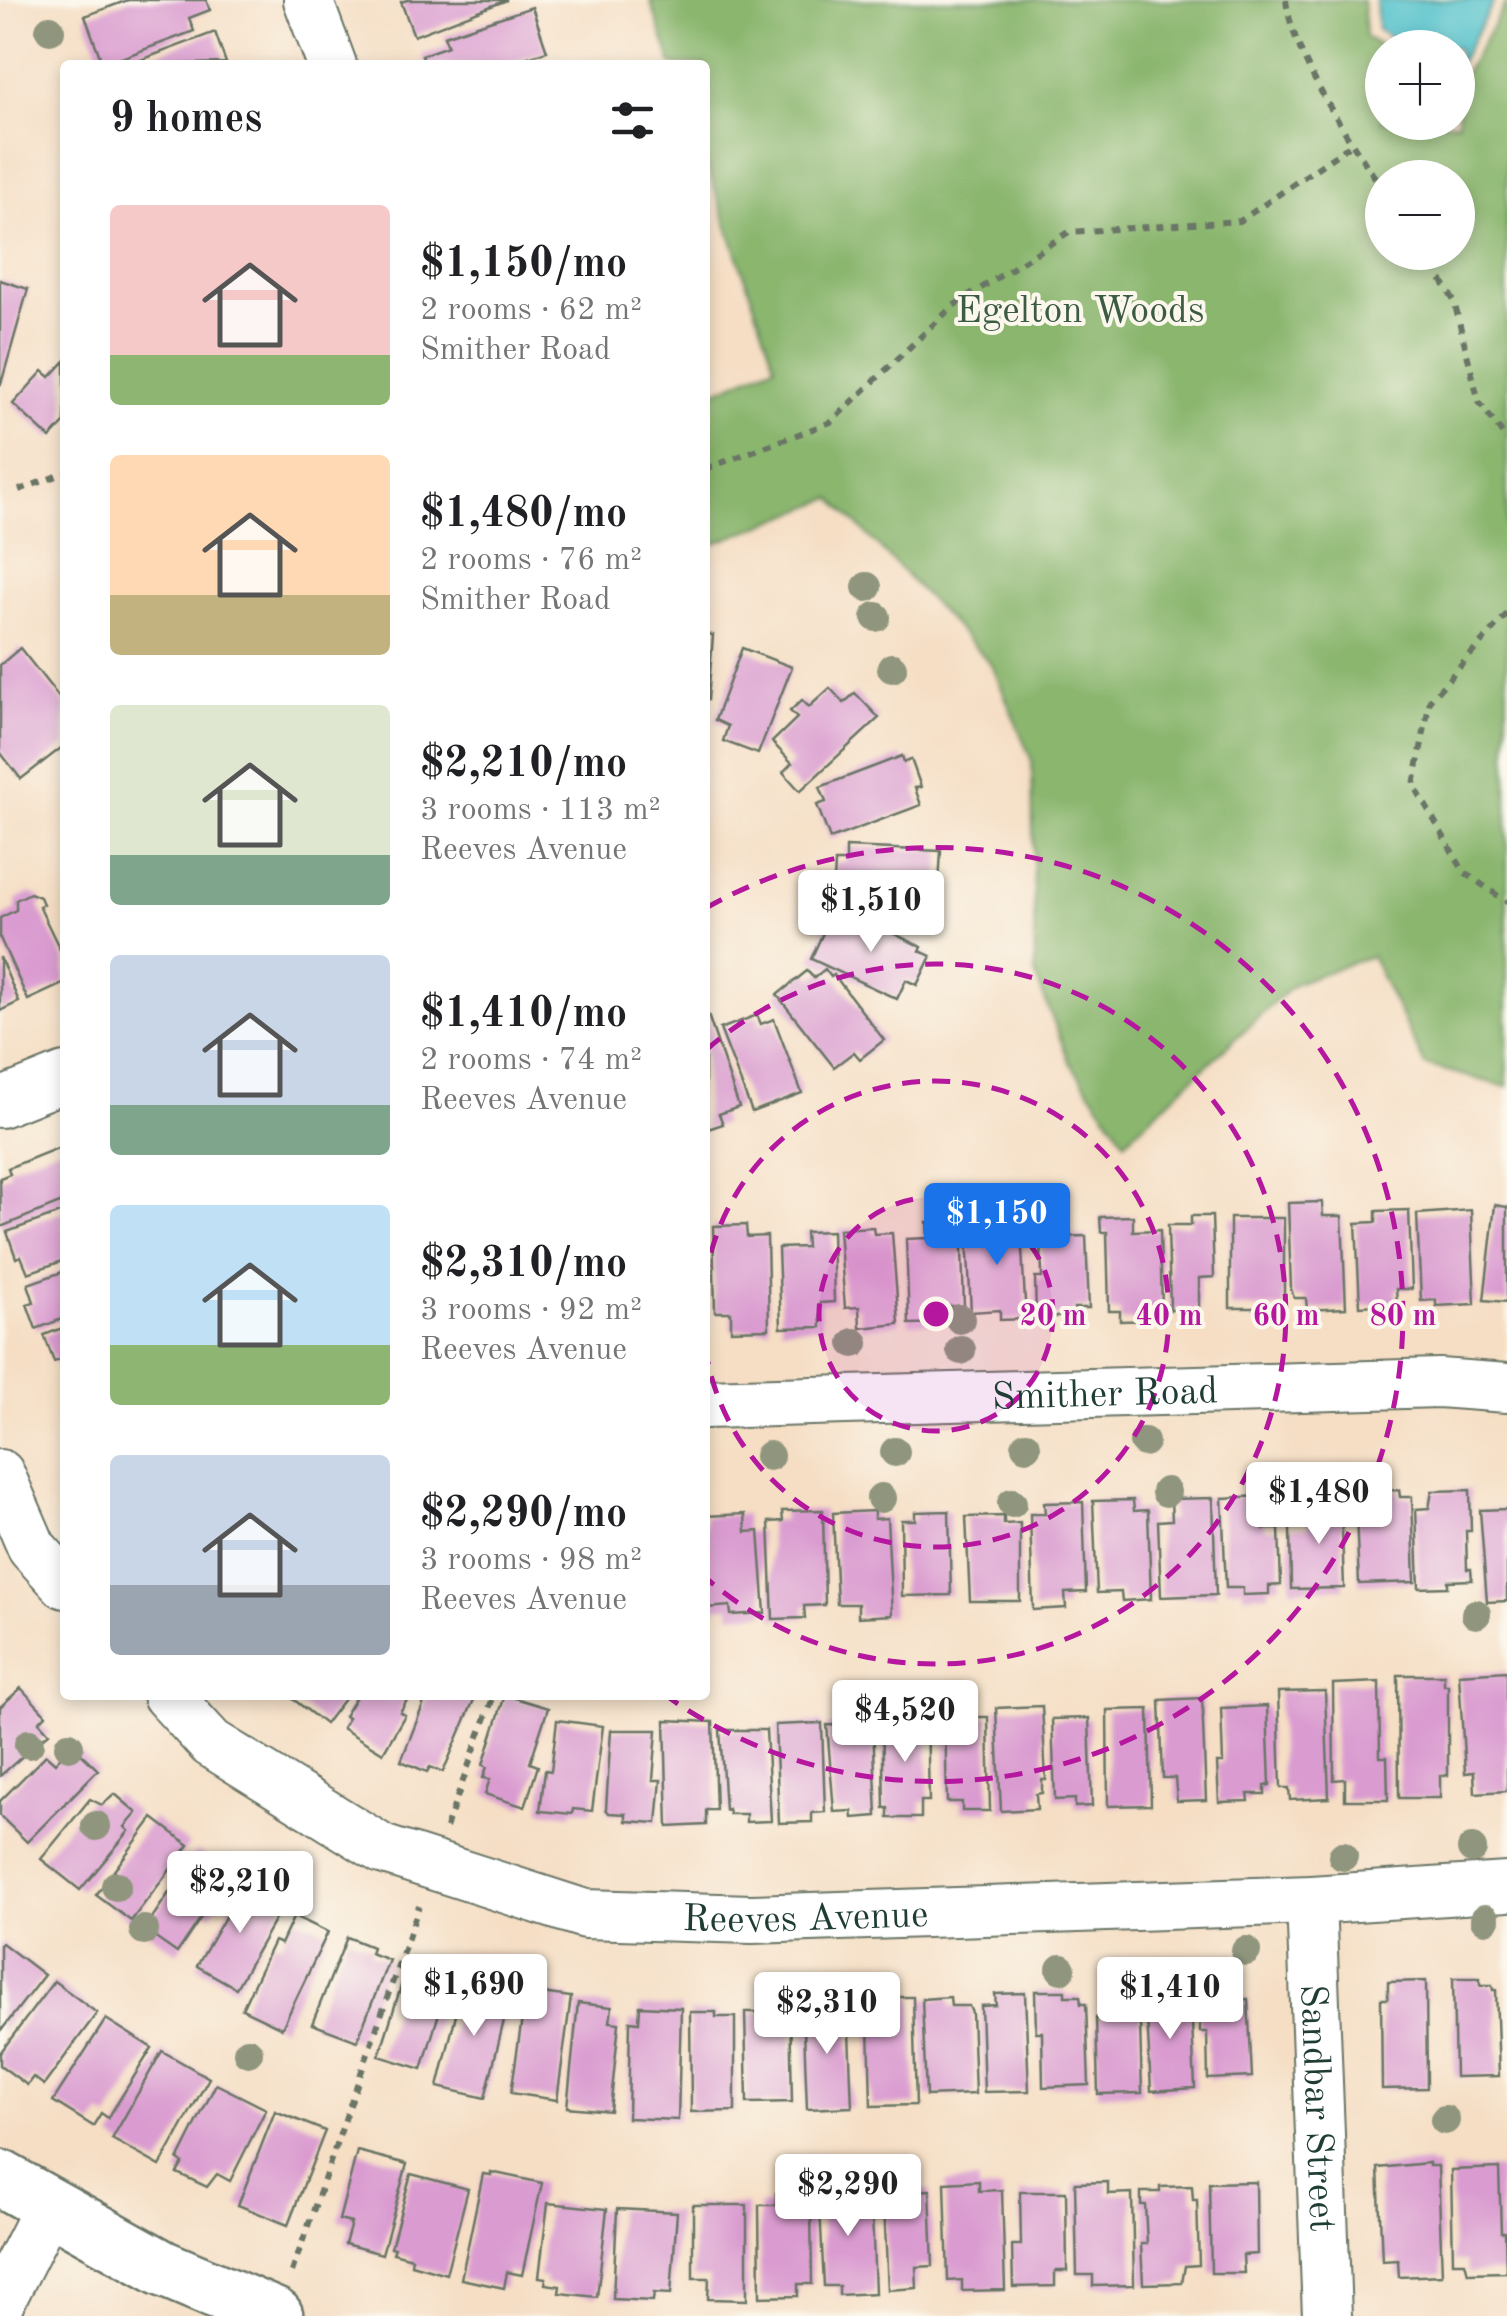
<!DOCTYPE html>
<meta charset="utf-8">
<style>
:root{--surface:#fff;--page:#f2f2f2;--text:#202124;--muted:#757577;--accent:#1a73e8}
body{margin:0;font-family:"Old Standard TT",serif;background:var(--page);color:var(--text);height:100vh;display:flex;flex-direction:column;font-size:38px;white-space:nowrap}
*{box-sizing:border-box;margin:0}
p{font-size:32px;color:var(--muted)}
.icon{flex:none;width:55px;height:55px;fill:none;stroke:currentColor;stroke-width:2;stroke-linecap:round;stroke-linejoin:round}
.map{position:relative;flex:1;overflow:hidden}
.drawer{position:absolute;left:60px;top:60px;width:650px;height:1640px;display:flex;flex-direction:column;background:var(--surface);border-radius:10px;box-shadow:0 5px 15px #0003}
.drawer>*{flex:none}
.tools{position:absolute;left:1365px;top:30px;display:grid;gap:20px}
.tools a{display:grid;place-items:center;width:110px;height:110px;border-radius:50%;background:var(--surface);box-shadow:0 5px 15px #0003;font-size:50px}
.price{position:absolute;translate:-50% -85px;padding:0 22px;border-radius:10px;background:#fff;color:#222;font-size:32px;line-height:65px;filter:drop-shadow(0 2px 5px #0008)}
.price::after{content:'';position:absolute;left:50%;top:60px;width:30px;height:22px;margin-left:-15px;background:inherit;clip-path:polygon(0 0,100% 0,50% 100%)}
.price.on{background:var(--accent);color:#fff}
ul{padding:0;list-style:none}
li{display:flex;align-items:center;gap:30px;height:250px;padding:0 50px}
li span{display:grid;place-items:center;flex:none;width:280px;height:200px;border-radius:10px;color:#555}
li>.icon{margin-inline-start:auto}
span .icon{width:120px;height:120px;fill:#fffc;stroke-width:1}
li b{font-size:42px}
h2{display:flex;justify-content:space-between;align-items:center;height:120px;padding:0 50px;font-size:42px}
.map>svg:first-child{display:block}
.forest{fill:#8ab66e;stroke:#547a51;stroke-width:2.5;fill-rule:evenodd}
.water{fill:#55c3cc;stroke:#3a8080;stroke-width:2.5}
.building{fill:#da9cd0}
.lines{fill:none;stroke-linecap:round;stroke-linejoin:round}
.street-casing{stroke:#6a7566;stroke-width:52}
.secondary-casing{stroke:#6a7566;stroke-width:60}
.path{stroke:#6a7566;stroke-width:6;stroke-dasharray:8 8;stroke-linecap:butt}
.street{stroke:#fff;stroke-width:48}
.secondary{stroke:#fff;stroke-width:55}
.tree{fill:#8f967d}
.ring{fill:none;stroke:#b5179e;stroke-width:5;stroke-dasharray:18 12}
.labels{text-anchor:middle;stroke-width:8;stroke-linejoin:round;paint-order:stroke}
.park-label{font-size:38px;fill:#3c5b43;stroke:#fbf7ec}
.street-label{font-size:38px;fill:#1f3d34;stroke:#fbf7ec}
.centre{fill:#b5179e;stroke:#fbf7ec;stroke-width:5}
.ring-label{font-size:30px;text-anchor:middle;font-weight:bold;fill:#b5179e;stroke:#fbf7ec;stroke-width:8;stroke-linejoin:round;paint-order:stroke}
</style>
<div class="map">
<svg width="1507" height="2316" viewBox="0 0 1507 2316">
<rect width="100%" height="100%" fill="#fbf7ec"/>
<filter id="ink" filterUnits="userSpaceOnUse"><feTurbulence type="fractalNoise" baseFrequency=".01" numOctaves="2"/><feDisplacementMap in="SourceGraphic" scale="20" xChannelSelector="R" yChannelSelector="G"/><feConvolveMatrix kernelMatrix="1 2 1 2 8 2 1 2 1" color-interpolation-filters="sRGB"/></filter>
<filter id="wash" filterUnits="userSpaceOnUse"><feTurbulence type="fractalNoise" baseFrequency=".0048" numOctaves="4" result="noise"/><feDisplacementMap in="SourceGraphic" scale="40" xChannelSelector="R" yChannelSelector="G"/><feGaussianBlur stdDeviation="2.25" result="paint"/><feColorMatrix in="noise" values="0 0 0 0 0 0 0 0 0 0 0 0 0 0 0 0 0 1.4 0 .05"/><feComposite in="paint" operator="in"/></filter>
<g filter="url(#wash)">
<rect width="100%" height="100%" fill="#f5dec4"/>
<!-- forest -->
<path class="forest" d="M 650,0 L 1363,0 L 1365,37 L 1383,47 L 1382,122 L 1458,122 L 1458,84 L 1507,2 L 1507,1087 L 1425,1065 L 1371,956 L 1295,983 L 1125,1141 L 1069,1061 L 1035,974 L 1032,761 L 992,665 L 832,498 L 705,547 L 705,396 L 775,365 L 705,160 L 705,65 L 672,65 ZM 1382,178 L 1458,178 L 1458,252 L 1382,252 Z"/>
<!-- water -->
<polygon class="water" points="1376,0 1495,0 1458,65 1458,48 1406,47 1378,30"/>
<g id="blocks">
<!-- building -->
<g class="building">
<polygon points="128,0 206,0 210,10 189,18 194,31 103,65 85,16"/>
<polygon points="407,0 507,0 414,36 401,2"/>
<polygon points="532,7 547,51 504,65 426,65 422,55 448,46 444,36"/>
<polygon points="215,32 226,63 140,65 138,61"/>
<polygon points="0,280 28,289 1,384 0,384"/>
<polygon points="65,361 65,422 50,438 13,404 43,371 50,377"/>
<polygon points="705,634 713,635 708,700 705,700"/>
<polygon points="20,648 65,705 65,745 21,779 0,752 0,665"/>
<polygon points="742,648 792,667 758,754 723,741 728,726 715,720"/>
<polygon points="830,688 844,703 855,693 879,718 800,791 783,772 792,763 772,742 797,718 790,711 802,700 809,707"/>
<polygon points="902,756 904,762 911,759 921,787 915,788 921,805 830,839 817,805 826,802 820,787"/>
<polygon points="846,847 941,851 939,884 928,883 926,906 833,903 835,862 846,862"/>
<polygon points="30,893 40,897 43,904 39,906 65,960 65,983 28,1000 0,938 0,918 16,910 16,900"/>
<polygon points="848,912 922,947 920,951 931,956 917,985 906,980 897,999 811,959 828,922 840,928"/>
<polygon points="0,957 19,1002 0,1011"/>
<polygon points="825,969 831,977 834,975 884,1040 860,1059 854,1052 834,1067 777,995 807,971 814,978"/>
<polygon points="708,1015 739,1107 719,1114 723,1124 705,1130 705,1016"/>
<polygon points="757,1015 761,1024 774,1019 802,1093 752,1112 720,1029"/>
<polygon points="65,1145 65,1201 1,1227 0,1178 10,1174 8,1168"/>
<polygon points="1322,1202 1323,1216 1342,1216 1346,1308 1307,1310 1306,1298 1294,1298 1291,1289 1288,1203"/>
<polygon points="1495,1205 1507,1207 1507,1302 1484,1300"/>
<polygon points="1409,1210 1412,1289 1396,1289 1397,1304 1360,1306 1356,1223 1376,1222 1376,1211"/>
<polygon points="1471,1210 1475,1304 1436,1306 1436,1300 1421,1301 1417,1214"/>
<polygon points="65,1211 65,1260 28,1273 21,1256 16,1258 7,1232"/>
<polygon points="1020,1215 1026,1319 1000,1320 1000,1310 971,1312 967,1234 980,1234 979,1217"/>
<polygon points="1133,1216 1133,1231 1160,1230 1162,1310 1158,1310 1158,1320 1120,1321 1120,1311 1109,1311 1107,1232 1101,1232 1100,1217"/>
<polygon points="1191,1216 1212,1216 1214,1277 1199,1278 1199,1309 1170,1310 1168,1225 1191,1225"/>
<rect x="1230" y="1218" width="54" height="90"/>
<polygon points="961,1221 964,1306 949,1306 950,1323 909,1324 906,1239 928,1238 927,1222"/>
<polygon points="746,1225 747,1237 767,1236 769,1329 731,1330 731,1312 715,1312 713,1226"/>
<polygon points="873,1227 874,1234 892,1233 899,1324 860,1328 859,1307 845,1308 839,1229"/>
<polygon points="832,1231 834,1302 820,1303 821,1327 781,1328 778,1248 806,1247 805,1232"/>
<polygon points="1086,1236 1089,1308 1074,1308 1075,1316 1036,1318 1035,1278 1042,1278 1041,1237"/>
<polygon points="65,1271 65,1318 36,1329 27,1304 34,1302 28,1284"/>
<polygon points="65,1327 65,1373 60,1360 54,1362 44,1335"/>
<polygon points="1399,1490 1400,1497 1412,1497 1415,1582 1359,1584 1355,1491"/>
<polygon points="1470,1490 1471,1531 1466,1531 1467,1569 1471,1569 1472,1580 1448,1581 1448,1587 1419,1588 1416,1509 1429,1508 1432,1491"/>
<polygon points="1263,1496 1264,1529 1279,1529 1281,1585 1269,1586 1269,1594 1243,1595 1243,1588 1226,1588 1222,1498"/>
<polygon points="1213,1498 1216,1595 1161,1597 1158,1521 1172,1520 1171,1499"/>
<polygon points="1307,1498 1341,1498 1344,1588 1291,1589 1290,1528 1308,1527"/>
<polygon points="1133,1500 1134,1511 1148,1510 1151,1599 1122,1601 1121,1592 1097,1593 1093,1501"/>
<polygon points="1083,1502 1086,1592 1065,1593 1066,1608 1033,1610 1030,1514 1045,1514 1044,1503"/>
<polygon points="1507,1509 1507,1601 1487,1602 1480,1510"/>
<polygon points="823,1510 825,1605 804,1606 805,1618 773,1619 769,1522 783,1521 782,1511"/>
<polygon points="874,1511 874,1519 887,1518 892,1615 858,1617 858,1604 837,1604 833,1513"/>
<polygon points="949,1511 951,1595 902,1596 901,1520 915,1520 915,1512"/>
<polygon points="745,1514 746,1532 759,1531 765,1613 731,1615 730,1606 707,1608 705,1516"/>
<polygon points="1004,1516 1004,1524 1020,1523 1020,1601 970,1601 966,1517"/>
<polygon points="1507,1671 1507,1791 1475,1793 1474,1772 1465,1773 1459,1674"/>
<polygon points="1398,1675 1444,1675 1444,1685 1448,1685 1448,1775 1440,1775 1440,1798 1399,1798"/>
<polygon points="1379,1682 1380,1757 1387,1757 1388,1800 1345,1800 1345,1779 1334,1780 1333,1684"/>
<polygon points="21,1688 46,1715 39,1722 49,1733 0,1776 0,1707"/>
<polygon points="1325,1691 1329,1798 1290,1800 1289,1788 1281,1788 1278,1692"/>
<polygon points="296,1695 347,1695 325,1724 293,1699"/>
<polygon points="357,1695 410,1695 400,1712 405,1715 383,1753 342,1728 348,1718 344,1716"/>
<polygon points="427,1695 476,1695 443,1772 430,1767 427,1772 401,1761"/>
<polygon points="505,1695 548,1708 530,1763 538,1766 525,1807 485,1794 490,1779 483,1778 487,1767 483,1765"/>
<polygon points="1202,1698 1206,1800 1177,1801 1175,1778 1163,1778 1160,1700"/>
<polygon points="1042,1706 1046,1780 1042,1780 1042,1793 1036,1794 1037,1809 1001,1811 996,1708"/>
<polygon points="1267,1706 1270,1785 1265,1786 1265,1794 1248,1794 1249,1801 1219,1802 1217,1763 1223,1763 1221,1708"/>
<polygon points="1149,1709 1151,1805 1108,1806 1107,1710"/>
<polygon points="927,1714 929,1801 921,1801 921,1818 888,1818 888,1808 884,1808 882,1715"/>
<polygon points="945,1717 988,1717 990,1811 962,1811 962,1802 947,1802"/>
<polygon points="1089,1718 1092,1806 1075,1807 1075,1799 1055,1800 1052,1719"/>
<polygon points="557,1720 603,1726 592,1811 573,1809 572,1814 540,1811 545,1770 551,1771"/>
<polygon points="665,1720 713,1722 716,1810 706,1810 706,1825 668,1827"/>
<polygon points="822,1723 825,1812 812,1813 812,1822 779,1823 775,1725"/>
<polygon points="827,1725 873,1726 877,1816 853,1818 852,1811 834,1812"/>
<polygon points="611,1730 657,1730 653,1780 661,1780 657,1823 626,1821 626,1814 609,1813 606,1809"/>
<polygon points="720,1730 766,1730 771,1821 746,1822 746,1814 729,1814 728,1809 725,1810"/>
<polygon points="72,1745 98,1770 27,1842 0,1816 0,1801 46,1755 55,1763"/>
<polygon points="115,1794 137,1813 125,1827 129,1831 80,1890 41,1859 90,1799 102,1805"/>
<polygon points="153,1818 189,1845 131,1921 96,1895"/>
<polygon points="197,1851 236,1877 211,1914 206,1910 177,1953 144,1930"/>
<polygon points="244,1884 283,1905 236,1988 197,1966"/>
<polygon points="294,1916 328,1932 282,2028 242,2009 274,1941 281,1944"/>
<polygon points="347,1937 372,1947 370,1953 389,1960 357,2041 312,2024"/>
<polygon points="2,1943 44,1975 0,2032 0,1945"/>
<polygon points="425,1969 455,1978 446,2008 441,2007 422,2069 379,2056 403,1980 420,1986"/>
<polygon points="465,1978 504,1988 500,2002 508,2004 485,2098 438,2087"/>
<polygon points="1453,1978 1480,1978 1480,1985 1492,1985 1493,1990 1496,1990 1499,2076 1455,2077"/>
<polygon points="54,1981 97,2013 44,2085 33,2077 27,2085 0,2065 0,2053"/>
<polygon points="1426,1981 1427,2088 1382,2089 1381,1999 1388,1999 1388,1982"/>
<polygon points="1139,1988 1142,2093 1098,2094 1096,2018 1105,2018 1104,1989"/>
<polygon points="1228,1989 1229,2000 1248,1999 1252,2077 1208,2079 1207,2032 1200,2032 1198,1990"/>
<polygon points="1035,1991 1065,1991 1065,1996 1080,1996 1081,2004 1086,2004 1089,2085 1043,2087 1042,2032 1036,2032"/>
<polygon points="1176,1991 1177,1998 1189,1997 1191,2002 1195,2088 1151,2091 1146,1997 1155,1997 1155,1992"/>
<polygon points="541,1993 571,1997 557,2100 511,2093 525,1998 540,2000"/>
<polygon points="1025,1993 1029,2091 984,2092 981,2006 996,2005 995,1994"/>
<polygon points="877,1997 913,1997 916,2105 871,2106 869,2023 877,2023"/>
<polygon points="950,1997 951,2006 969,2006 972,2013 975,2094 926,2096 922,1999"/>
<polygon points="841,2001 842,2032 849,2032 852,2107 807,2109 803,2003"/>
<polygon points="578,2003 612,2007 610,2022 619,2023 610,2111 567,2107"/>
<polygon points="640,2006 681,2008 678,2120 628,2118 630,2021 639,2022"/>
<polygon points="764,2006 790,2006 792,2102 747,2103 745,2012 764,2012"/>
<polygon points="690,2012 716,2012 716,2017 735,2017 735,2111 691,2112"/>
<polygon points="106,2019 152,2048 108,2118 101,2113 93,2126 53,2101"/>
<polygon points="162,2051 209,2078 160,2166 112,2139"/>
<polygon points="216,2084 266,2109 230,2181 217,2174 207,2187 177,2173 183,2163 178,2160"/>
<polygon points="275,2111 325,2131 288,2225 238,2205"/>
<polygon points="357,2151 407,2164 382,2254 345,2244 351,2223 339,2220"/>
<polygon points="1429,2163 1429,2166 1438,2166 1442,2275 1399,2277 1398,2260 1382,2261 1378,2168"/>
<polygon points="1499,2168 1501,2232 1505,2232 1506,2272 1468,2273 1465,2262 1453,2262 1451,2170"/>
<polygon points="491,2172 542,2183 522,2275 507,2272 504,2288 461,2279 483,2174 491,2175"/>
<polygon points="411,2174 468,2189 446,2274 411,2264 412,2258 393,2253 395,2248 391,2247"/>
<polygon points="979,2181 979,2191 1002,2190 1005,2290 962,2291 962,2280 948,2281 945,2183"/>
<polygon points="1108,2182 1108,2194 1132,2193 1134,2285 1093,2286 1093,2275 1077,2275 1075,2183"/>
<polygon points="1256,2182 1257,2254 1243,2255 1244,2273 1211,2273 1209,2183"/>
<polygon points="871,2186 875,2293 839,2295 839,2286 824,2286 819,2188"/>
<polygon points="1192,2186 1193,2200 1197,2200 1199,2265 1185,2266 1182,2283 1143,2284 1141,2244 1147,2244 1145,2205 1141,2205 1141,2192 1160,2192 1160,2187"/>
<polygon points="930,2190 933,2266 916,2267 917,2288 888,2290 884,2205 904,2204 904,2191"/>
<polygon points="807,2192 807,2204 811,2204 812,2284 798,2284 798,2296 760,2297 759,2205 776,2205 776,2193"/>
<polygon points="1020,2192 1066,2192 1067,2271 1055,2271 1055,2286 1013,2287 1012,2245 1021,2245"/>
<polygon points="548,2203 607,2209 597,2297 559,2293 560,2286 545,2284 546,2278 539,2277"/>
<polygon points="693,2205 747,2205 747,2300 708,2299 709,2278 693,2278"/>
<polygon points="617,2209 677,2212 671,2294 654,2293 653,2301 613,2299"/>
</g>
</g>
</g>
<g filter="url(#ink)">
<use href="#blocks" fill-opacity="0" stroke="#6a7566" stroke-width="2.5"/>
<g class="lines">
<defs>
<g id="street">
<polyline points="308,0 332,65"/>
<polyline points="0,1103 65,1077"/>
<path id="s1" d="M 705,1404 L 1439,1383 L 1507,1388"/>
<polyline points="0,1474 32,1548 65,1584"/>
<path id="s2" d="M 167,1695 L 211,1743 L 382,1849 L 585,1914 L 752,1919 L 1311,1900 L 1507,1887"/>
<path id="s3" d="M 1311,1900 L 1327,2316"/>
<polyline points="0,2302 49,2205"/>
</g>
<polyline id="secondary" points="0,2178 162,2268 275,2316"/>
</defs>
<!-- street casing -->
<use href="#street" class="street-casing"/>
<!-- secondary casing -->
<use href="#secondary" class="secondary-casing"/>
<!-- path -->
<g class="path">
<path d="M 1286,0 C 1293,58 1349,139 1382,188"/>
<polyline points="1425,252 1454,301 1479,402 1507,440"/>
<polyline points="705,469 831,422 953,306 1069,232 1240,221 1352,144"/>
<polyline points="19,490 65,473"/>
<polyline points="1507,614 1430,700 1414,785 1464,872 1507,902"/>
<polyline points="446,1828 494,1695"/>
<polyline points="292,2272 419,1906"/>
</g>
<!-- street -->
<use href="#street" class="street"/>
<!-- secondary -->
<use href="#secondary" class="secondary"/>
</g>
<!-- trees -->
<g class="tree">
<circle cx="50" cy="30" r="15"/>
<circle cx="867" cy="587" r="15"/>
<circle cx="876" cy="617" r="15"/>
<circle cx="892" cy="668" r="15"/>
<circle cx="960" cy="1319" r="15"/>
<circle cx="854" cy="1343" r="15"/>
<circle cx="961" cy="1350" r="15"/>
<circle cx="1144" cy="1442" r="15"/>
<circle cx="1026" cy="1446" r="15"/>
<circle cx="895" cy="1452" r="15"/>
<circle cx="769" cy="1456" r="15"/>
<circle cx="1295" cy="1487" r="15"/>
<circle cx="1166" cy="1492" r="15"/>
<circle cx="881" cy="1498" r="15"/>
<circle cx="1012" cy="1503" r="15"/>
<circle cx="1476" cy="1614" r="15"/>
<circle cx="29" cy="1744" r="15"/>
<circle cx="69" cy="1746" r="15"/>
<circle cx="96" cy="1826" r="15"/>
<circle cx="1472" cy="1849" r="15"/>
<circle cx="1343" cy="1856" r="15"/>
<circle cx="116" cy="1886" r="15"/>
<circle cx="1485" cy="1919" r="15"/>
<circle cx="144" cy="1930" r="15"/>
<circle cx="1246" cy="1951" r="15"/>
<circle cx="1061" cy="1969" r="15"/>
<circle cx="248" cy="2052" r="15"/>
<circle cx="1445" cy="2120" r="15"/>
</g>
</g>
<!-- distance rings -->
<circle cx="936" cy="1314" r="117" fill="#b5179e" fill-opacity=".12"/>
<g class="ring">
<circle cx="936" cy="1314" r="117"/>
<path d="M705 1282A233 233 0 1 1 705 1346"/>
<path d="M706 1050A350 350 0 1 1 706 1578"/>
<path d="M706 908A467 467 0 1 1 668 1697"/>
</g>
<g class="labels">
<!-- park labels -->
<g class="park-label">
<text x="1080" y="322">Egelton Woods</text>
</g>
<!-- street labels -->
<g class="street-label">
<text dy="13" stroke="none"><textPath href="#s1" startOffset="400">Smither Road</textPath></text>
<text dy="13" stroke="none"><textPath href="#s2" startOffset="700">Reeves Avenue</textPath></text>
<text dy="13" stroke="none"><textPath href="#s3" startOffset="208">Sandbar Street</textPath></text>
</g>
</g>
<circle cx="936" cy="1314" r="15" class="centre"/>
<g class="ring-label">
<text x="1053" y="1325">20 m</text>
<text x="1169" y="1325">40 m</text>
<text x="1286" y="1325">60 m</text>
<text x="1403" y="1325">80 m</text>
</g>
</svg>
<div class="tools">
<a>+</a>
<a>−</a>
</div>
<b class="price" style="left:871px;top:955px">$1,510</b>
<b class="price on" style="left:997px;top:1268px">$1,150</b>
<b class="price" style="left:1319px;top:1547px">$1,480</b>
<b class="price" style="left:905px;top:1765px">$4,520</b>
<b class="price" style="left:240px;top:1936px">$2,210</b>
<b class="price" style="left:474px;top:2039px">$1,690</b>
<b class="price" style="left:1170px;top:2042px">$1,410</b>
<b class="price" style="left:827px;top:2057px">$2,310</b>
<b class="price" style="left:848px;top:2239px">$2,290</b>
<section class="drawer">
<h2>9 homes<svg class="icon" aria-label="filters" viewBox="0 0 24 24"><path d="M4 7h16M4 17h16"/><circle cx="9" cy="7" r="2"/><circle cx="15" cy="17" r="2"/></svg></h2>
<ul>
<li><span style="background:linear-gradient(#f6c9c9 75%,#8fb573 0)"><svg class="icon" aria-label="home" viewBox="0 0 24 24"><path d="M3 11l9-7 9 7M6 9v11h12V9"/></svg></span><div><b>$1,150/mo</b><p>2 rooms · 62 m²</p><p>Smither Road</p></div></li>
<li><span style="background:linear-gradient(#ffd9b3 70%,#c2b280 0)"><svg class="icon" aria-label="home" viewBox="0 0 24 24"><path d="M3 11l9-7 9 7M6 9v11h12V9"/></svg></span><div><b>$1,480/mo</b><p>2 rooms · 76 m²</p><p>Smither Road</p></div></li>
<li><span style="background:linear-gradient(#dfe7d0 75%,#7fa58c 0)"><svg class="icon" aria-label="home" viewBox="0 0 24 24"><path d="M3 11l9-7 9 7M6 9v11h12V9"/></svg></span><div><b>$2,210/mo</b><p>3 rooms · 113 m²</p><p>Reeves Avenue</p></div></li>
<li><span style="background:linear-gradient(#c9d6e8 75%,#7fa58c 0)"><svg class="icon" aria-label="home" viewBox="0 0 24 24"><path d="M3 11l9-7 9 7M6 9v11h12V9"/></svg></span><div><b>$1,410/mo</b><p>2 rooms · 74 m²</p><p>Reeves Avenue</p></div></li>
<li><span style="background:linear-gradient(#bfe0f5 70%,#8fb573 0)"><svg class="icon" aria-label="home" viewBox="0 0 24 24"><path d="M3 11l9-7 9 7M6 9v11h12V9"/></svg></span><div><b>$2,310/mo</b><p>3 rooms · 92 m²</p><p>Reeves Avenue</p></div></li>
<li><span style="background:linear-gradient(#c9d6e8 65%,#9aa5b1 0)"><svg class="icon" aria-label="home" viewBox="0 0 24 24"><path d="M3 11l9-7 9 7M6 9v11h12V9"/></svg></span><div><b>$2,290/mo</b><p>3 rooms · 98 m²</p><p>Reeves Avenue</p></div></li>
</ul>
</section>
</div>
